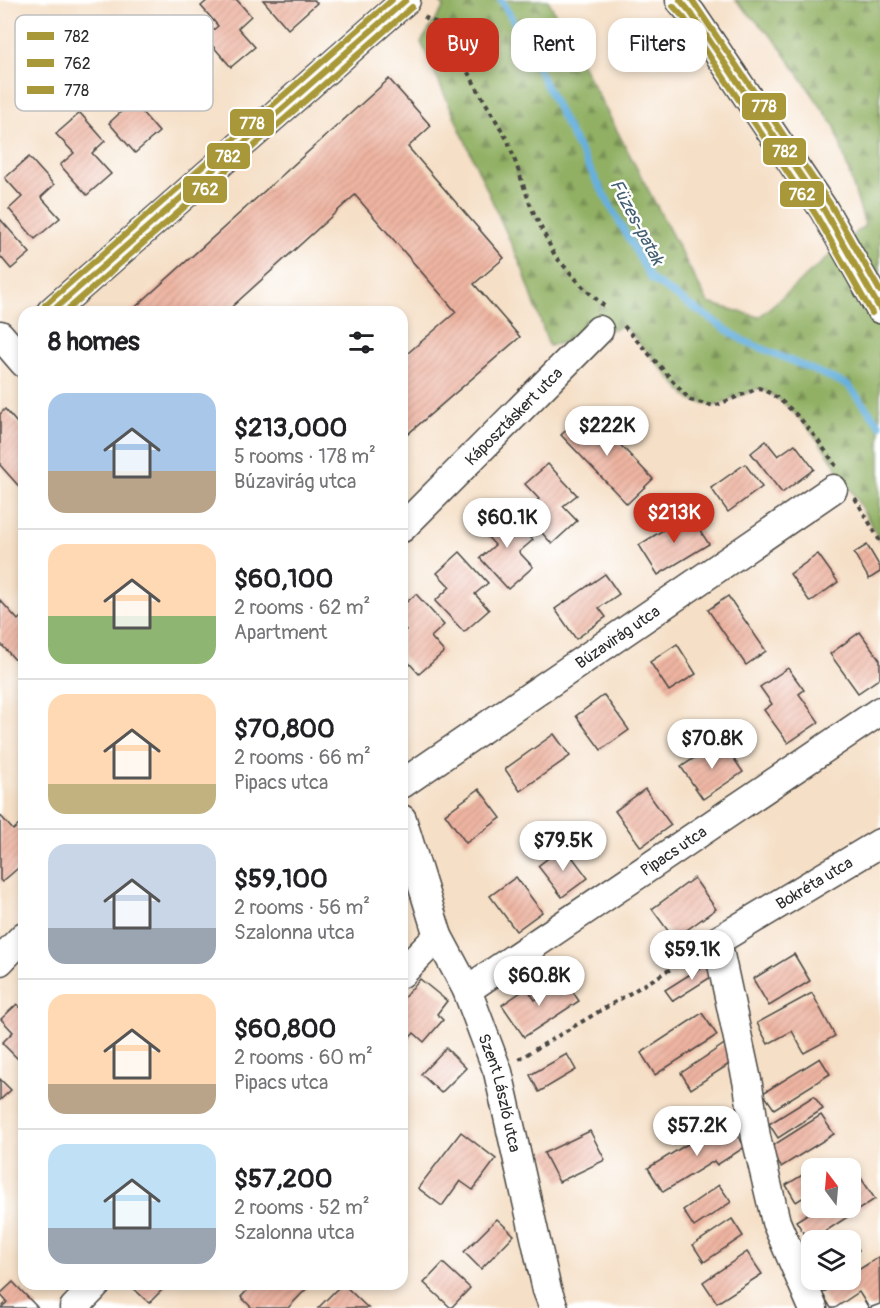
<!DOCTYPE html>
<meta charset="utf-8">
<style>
:root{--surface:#fff;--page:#f2f2f2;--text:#202124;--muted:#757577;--line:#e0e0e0;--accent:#c8321e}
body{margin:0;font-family:Pangolin,sans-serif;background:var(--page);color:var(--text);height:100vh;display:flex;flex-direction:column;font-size:22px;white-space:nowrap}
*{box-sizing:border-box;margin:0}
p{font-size:20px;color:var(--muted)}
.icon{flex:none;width:33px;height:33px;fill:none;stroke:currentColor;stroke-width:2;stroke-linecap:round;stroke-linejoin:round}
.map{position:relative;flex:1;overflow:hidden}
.details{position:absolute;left:18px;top:306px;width:390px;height:984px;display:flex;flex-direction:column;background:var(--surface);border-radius:18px;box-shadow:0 3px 9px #0003}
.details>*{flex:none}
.guide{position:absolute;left:426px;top:18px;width:363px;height:54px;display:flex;gap:12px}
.needle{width:39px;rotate:344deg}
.controls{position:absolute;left:801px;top:1158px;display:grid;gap:12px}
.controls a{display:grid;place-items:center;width:60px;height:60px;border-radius:12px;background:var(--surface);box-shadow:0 3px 9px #0003;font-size:30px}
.price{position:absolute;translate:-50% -51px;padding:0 14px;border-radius:21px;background:#fff;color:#222;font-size:20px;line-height:39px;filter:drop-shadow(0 2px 3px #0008)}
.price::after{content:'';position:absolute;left:50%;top:36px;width:18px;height:14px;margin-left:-9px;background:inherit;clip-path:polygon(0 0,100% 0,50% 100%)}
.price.selected{background:var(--accent);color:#fff}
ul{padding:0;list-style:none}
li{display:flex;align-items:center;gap:18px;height:150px;padding:0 30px}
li+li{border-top:2px solid var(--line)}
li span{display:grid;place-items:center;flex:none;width:168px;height:120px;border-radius:18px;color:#555}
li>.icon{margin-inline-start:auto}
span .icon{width:72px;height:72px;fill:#fffc;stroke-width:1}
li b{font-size:26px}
h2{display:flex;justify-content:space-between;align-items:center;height:72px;padding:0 30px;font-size:26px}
.chip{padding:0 21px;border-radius:18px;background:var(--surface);box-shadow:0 3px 9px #0003;font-size:21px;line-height:54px}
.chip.selected{background:var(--accent);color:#fff}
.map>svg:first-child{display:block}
.forest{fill:url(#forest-firs);stroke:#5e6e48;stroke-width:1.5}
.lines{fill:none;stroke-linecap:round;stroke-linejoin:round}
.stream{stroke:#66b0de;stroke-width:7}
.building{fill:url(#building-hatch)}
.minor-casing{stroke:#494642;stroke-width:31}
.path{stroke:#494642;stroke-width:4;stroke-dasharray:4.5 4.5;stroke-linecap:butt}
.minor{stroke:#fff;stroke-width:28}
.bus-1-casing{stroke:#fff;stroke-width:10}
.bus-2-casing{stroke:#fff;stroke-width:10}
.bus-3-casing{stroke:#fff;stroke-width:10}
.bus-1{stroke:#a89839;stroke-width:6}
.bus-2{stroke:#a89839;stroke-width:6}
.bus-3{stroke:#a89839;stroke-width:6}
.labels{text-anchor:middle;stroke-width:5;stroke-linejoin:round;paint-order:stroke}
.street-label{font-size:16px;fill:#2b2b2b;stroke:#fff}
.water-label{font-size:18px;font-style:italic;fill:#436073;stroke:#fff}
.key{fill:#fff;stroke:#bfbfbf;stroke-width:1.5}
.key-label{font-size:16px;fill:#2b2b2b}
.line-badge{stroke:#fff;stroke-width:2}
.badge-label{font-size:16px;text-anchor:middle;font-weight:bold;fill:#fff}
</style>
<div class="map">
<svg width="880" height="1308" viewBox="0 0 880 1308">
<defs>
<pattern id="forest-firs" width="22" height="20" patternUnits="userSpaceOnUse" patternTransform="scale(1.5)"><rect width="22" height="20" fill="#91b064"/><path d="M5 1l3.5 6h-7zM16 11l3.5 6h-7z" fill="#778f53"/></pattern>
<pattern id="building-hatch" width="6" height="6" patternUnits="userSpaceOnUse" patternTransform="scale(1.5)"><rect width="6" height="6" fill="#eeb4a1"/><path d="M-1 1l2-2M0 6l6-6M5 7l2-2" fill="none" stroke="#cc9b8b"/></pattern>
</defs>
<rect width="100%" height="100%" fill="#fff"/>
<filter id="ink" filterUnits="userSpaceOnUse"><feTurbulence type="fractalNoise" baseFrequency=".0167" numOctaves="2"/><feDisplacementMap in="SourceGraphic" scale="12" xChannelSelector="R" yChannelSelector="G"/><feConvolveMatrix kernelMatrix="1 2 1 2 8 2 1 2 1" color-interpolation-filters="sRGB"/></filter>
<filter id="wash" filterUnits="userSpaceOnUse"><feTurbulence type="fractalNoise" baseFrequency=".008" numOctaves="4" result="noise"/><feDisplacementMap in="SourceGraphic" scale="24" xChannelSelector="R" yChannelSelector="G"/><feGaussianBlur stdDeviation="1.35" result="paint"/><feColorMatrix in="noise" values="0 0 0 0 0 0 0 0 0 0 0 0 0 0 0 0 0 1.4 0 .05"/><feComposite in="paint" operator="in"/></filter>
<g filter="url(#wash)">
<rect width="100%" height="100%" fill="#f5dfc6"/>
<!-- forest -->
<path class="forest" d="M 438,0 L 548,0 L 708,303 L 759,317 L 865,225 L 835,127 L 775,40 L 735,0 L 880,0 L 880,541 C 855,496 808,407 759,388 L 714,406 L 690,400 L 624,326 L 549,346 L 523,270 L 421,42 L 444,7 Z"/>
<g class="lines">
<!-- stream -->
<polyline class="stream" points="501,0 519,31 570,133 651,279 742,340 848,385 880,425"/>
</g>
<g id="blocks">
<!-- building -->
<g class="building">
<polygon points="208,0 237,0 251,16 238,28 255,47 231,67 205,37 218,26 201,6"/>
<polygon points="263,0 314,0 317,3 288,29"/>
<polygon points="129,71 154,99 141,111 159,132 135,153 109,123 122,111 105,91"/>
<polygon points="389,79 431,126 408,147 504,258 474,284 520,337 402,439 402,358 456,312 355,195 226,312 130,312"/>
<polygon points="80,113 105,141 92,153 111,174 87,195 60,165 74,153 56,134"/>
<polygon points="29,157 54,185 41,197 60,218 35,239 9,209 22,197 5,178"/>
<polygon points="0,219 30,253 11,269 0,256"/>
<polygon points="5,409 24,431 24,492 0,465 0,414"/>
<polygon points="587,410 653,479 627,504 561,435"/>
<polygon points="766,441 778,456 795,444 814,469 782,493 751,453"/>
<polygon points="548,464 577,495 563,506 577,521 552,544 524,513 539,499 525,484"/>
<polygon points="745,464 762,487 728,512 711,488"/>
<polygon points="504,509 533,540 519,552 533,567 508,589 480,558 495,545 481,530"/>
<polygon points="689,514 709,544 658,575 639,545"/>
<polygon points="867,545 880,567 880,572 869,579 854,553"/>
<polygon points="460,552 488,583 475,594 489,610 464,632 435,601 450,587 437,573"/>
<polygon points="818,554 838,582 810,602 790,574"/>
<polygon points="605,574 619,594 599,608 606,617 576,639 555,609"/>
<polygon points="416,594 444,625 431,637 444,652 419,674 402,655 402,633 406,630 402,626 402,606"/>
<polygon points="728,596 766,651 746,665 708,610"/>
<polygon points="0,600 18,620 24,614 24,656 17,662 0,643"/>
<polygon points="860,632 880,660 880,678 858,693 830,654"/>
<polygon points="677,644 696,674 669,691 650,662"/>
<polygon points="788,668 804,690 799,694 819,722 788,743 764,710 772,704 760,687"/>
<polygon points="604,695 629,730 601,750 576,716"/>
<polygon points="554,734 570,756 520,791 505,769"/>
<polygon points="721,740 743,772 703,799 681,767"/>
<polygon points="479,789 501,818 466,843 445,814"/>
<polygon points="645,789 671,825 641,847 615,811"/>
<polygon points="0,815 13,830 24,821 24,863 2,882 0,880"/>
<polygon points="564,846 588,878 562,897 538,866"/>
<polygon points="516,877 542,912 516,931 490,896"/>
<polygon points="694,878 716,909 674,939 652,909"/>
<polygon points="794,954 810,981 769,1006 753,979"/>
<polygon points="711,961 719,972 673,1001 665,990"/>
<polygon points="420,979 447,1001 437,1014 443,1020 424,1042 414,1033 402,1046 402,1000"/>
<polygon points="565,980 579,1001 524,1037 502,1005 527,988 535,1000"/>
<polygon points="812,993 835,1036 804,1053 792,1031 768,1044 757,1023"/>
<polygon points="17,1004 24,1011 24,1059 21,1062 2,1043 13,1032 1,1019"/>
<polygon points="702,1013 717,1035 655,1075 641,1053"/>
<polygon points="726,1043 737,1059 691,1089 681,1073"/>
<polygon points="446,1048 466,1068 441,1093 421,1074"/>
<polygon points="567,1054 576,1070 539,1092 530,1075"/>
<polygon points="820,1058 830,1074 774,1109 763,1093"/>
<polygon points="0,1079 11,1090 0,1100"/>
<polygon points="814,1096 823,1109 778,1138 769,1124"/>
<polygon points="821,1115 834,1134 781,1167 769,1148"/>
<polygon points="729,1122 745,1147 717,1165 714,1161 663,1192 648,1168 699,1137 701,1140"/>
<polygon points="590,1131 605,1160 559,1182 544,1153"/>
<polygon points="461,1132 496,1159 473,1190 460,1181 442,1206 418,1188"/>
<polygon points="812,1169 812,1192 796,1202 786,1185"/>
<polygon points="861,1178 875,1199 809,1242 796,1221 817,1208 850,1208 850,1185"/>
<polygon points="719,1185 731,1202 694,1227 683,1210"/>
<polygon points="497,1219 514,1235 481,1269 464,1252"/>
<polygon points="732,1219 743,1236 704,1262 693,1245"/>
<polygon points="848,1232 859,1250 850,1256 850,1240 834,1240"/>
<polygon points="747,1252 762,1274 717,1303 703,1282"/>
<polygon points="879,1257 880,1304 869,1308 859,1292 835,1308 831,1308 822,1293 843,1280 850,1280 850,1275"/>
<polygon points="443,1263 470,1288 451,1308 424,1283"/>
<polygon points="13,1282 38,1308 1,1308 7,1302 0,1294"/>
<polygon points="133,1284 168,1284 149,1303 131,1286"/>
<polygon points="253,1284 311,1284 288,1308 252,1308 241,1297"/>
<polygon points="342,1284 343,1284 368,1308 318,1308"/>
</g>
</g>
</g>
<g filter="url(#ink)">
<use href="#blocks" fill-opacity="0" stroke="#494642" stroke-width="1.5"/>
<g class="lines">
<defs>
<g id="minor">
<polyline points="680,0 691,13 824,210 880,309"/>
<polyline points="51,312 406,0"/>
<polyline points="0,335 24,363"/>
<path id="s1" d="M 402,528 L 599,330"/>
<path id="s2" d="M 402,784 L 833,489"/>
<path id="s3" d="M 402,819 L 438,936 L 467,990 L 498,1072 L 547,1290 L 554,1308"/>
<polyline points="0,961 24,936"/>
<polyline points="402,973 438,936"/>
<path id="s4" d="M 467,990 L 880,711"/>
<polyline points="74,1308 97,1284"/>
<path id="s5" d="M 813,1308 L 776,1222 L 756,1137 L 748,1085 L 717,941 L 880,843"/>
</g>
</defs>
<!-- minor casing -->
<use href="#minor" class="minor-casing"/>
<!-- path -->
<g class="path">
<polyline points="424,17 435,22 463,64 508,141 531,207 555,256 584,288 604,306"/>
<path d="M 624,326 L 690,400 L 714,406 L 759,388 C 792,401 817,439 836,466"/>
<polyline points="855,498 880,541"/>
<polyline points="519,1059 696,954"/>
</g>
<!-- minor -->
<use href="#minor" class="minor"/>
<defs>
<g id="bus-1">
<polyline points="680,0 691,13 824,210 880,309"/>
<polyline points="51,312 406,0"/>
</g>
<g id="bus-2">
<polyline points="673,6 684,18 816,215 872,313"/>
<polyline points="65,312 412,7"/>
</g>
<g id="bus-3">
<polyline points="692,0 831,205 880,291"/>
<polyline points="45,305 392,0"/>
</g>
</defs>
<!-- bus-1 casing -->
<use href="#bus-1" class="bus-1-casing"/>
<!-- bus-2 casing -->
<use href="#bus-2" class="bus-2-casing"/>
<!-- bus-3 casing -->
<use href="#bus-3" class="bus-3-casing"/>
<!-- bus-1 -->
<use href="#bus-1" class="bus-1"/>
<!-- bus-2 -->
<use href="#bus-2" class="bus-2"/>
<!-- bus-3 -->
<use href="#bus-3" class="bus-3"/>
</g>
</g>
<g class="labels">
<!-- street labels -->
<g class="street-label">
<text dy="6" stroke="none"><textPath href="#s1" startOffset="158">Káposztáskert utca</textPath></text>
<text dy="6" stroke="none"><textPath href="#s2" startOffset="261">Búzavirág utca</textPath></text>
<text dy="6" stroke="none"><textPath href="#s4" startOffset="249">Pipacs utca</textPath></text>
<text dy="6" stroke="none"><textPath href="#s5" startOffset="494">Bokréta utca</textPath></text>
<text dy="6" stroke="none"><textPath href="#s3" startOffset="292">Szent László utca</textPath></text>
</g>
<!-- water labels -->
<g class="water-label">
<text transform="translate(637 222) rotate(62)" y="6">Füzes-patak</text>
</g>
</g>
<!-- legend -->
<rect x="15" y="15" width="198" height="96" rx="9" class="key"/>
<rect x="27" y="32" width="27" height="8" fill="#a89839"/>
<rect x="27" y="59" width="27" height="8" fill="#a89839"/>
<rect x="27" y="86" width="27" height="8" fill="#a89839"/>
<g class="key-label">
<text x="64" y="42">782</text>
<text x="64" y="69">762</text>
<text x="64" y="96">778</text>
</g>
<g class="line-badge">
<rect x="741" y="92" width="46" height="29" rx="6" fill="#a89839"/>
<rect x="229" y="108" width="46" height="29" rx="6" fill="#a89839"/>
<rect x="762" y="137" width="45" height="29" rx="6" fill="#a89839"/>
<rect x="206" y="142" width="45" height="28" rx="6" fill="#a89839"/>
<rect x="182" y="175" width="46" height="29" rx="6" fill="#a89839"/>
<rect x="779" y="180" width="46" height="28" rx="6" fill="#a89839"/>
</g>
<g class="badge-label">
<text x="764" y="112">778</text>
<text x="252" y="129">778</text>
<text x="785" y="157">782</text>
<text x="228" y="162">782</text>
<text x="205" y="195">762</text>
<text x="802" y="200">762</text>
</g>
</svg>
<div class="controls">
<a><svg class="needle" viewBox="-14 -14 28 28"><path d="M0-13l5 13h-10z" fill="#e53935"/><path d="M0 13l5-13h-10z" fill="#757577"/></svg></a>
<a><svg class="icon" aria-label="layers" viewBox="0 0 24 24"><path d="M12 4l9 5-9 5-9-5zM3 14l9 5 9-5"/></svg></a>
</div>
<b class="price" style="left:607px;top:457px">$222K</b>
<b class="price selected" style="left:674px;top:544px">$213K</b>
<b class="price" style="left:507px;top:549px">$60.1K</b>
<b class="price" style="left:712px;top:770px">$70.8K</b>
<b class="price" style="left:563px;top:872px">$79.5K</b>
<b class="price" style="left:692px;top:981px">$59.1K</b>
<b class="price" style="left:539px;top:1007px">$60.8K</b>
<b class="price" style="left:697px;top:1157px">$57.2K</b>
<div class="guide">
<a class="chip selected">Buy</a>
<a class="chip">Rent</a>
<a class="chip">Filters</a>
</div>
<section class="details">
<h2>8 homes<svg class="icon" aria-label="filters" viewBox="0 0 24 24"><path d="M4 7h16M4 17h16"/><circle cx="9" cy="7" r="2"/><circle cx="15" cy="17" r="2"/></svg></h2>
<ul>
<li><span style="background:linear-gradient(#a9c7e8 65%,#b9a48a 0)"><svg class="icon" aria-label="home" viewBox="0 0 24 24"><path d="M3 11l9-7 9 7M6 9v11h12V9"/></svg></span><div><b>$213,000</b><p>5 rooms · 178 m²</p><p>Búzavirág utca</p></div></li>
<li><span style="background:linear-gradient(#ffd9b3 60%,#8fb573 0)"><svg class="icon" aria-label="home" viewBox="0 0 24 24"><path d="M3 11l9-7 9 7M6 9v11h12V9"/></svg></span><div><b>$60,100</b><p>2 rooms · 62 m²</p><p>Apartment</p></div></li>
<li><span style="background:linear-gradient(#ffd9b3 75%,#c2b280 0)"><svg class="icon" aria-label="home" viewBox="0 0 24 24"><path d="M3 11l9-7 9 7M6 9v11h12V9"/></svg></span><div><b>$70,800</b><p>2 rooms · 66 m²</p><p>Pipacs utca</p></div></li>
<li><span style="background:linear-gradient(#c9d6e8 70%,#9aa5b1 0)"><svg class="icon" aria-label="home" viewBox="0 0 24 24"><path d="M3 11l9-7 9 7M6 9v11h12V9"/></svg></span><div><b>$59,100</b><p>2 rooms · 56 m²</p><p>Szalonna utca</p></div></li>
<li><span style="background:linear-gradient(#ffd9b3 75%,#b9a48a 0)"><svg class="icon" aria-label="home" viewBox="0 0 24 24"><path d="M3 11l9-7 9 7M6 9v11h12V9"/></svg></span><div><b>$60,800</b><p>2 rooms · 60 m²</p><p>Pipacs utca</p></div></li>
<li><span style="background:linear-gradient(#bfe0f5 70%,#9aa5b1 0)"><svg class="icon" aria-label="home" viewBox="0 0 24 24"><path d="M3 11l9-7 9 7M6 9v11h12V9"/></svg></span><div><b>$57,200</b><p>2 rooms · 52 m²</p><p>Szalonna utca</p></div></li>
</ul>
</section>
</div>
